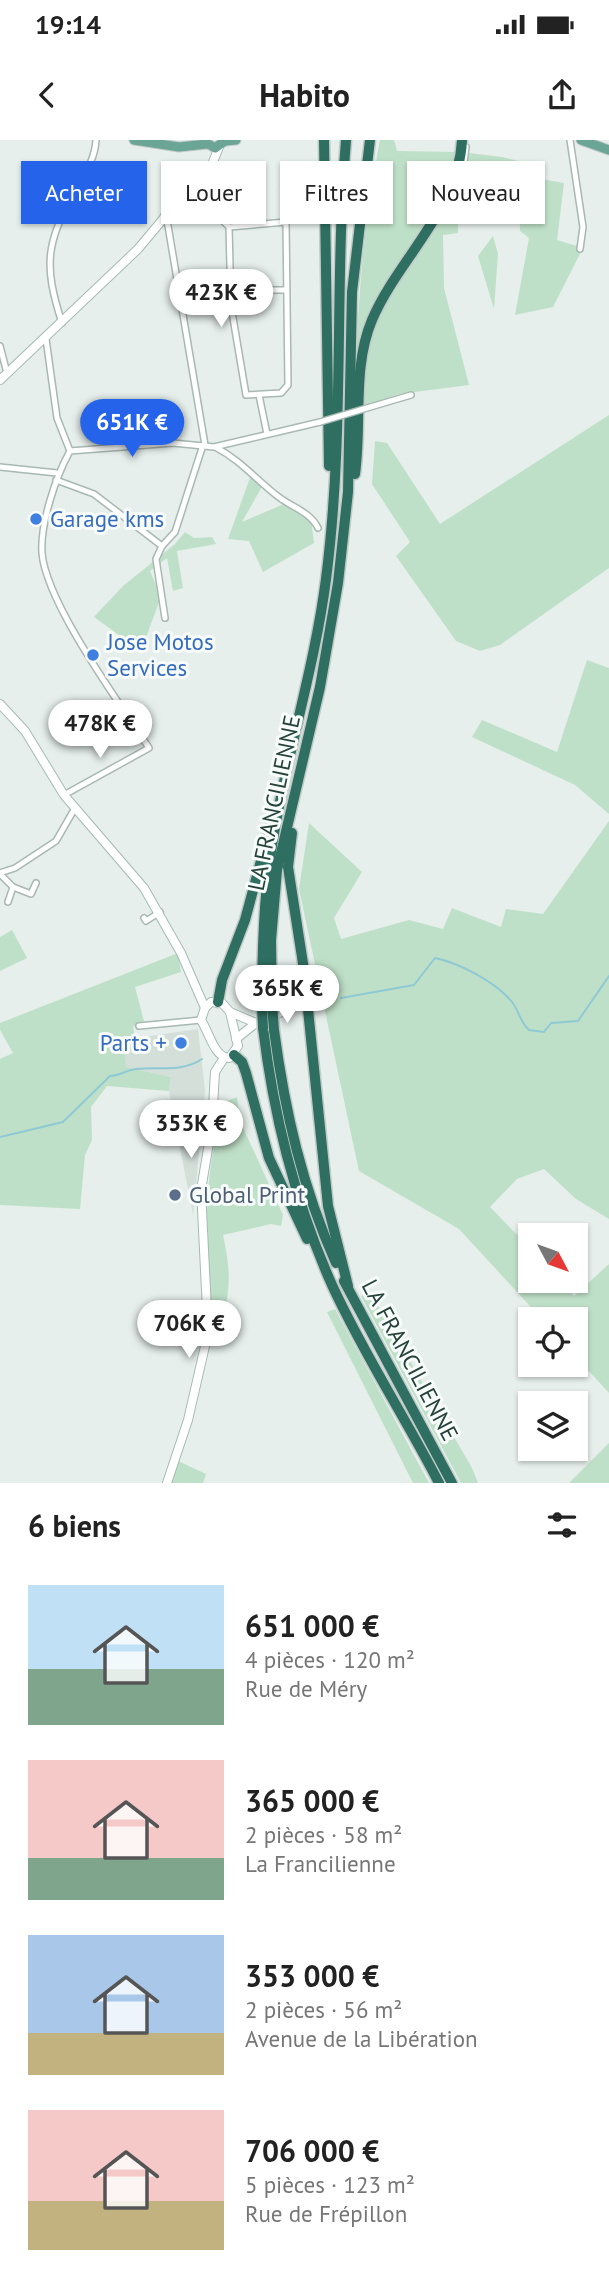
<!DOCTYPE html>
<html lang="fr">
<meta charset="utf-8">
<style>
:root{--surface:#fff;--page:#f6f6f6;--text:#222;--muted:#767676;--accent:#2563eb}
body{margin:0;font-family:"PT Sans",sans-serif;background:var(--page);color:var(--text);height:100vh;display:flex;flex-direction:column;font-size:26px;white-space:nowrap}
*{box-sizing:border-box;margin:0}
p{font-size:23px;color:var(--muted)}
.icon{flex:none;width:38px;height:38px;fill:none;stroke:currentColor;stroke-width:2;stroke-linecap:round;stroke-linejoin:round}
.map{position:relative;height:1343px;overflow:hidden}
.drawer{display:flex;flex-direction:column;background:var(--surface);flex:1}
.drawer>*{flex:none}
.guide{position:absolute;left:21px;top:21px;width:567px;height:63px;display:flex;gap:14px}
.needle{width:46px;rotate:131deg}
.tools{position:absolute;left:518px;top:1083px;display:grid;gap:14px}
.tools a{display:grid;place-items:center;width:70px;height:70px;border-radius:0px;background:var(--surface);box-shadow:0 2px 5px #0004;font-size:35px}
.price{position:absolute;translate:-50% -60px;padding:0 16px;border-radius:24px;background:#fff;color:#222;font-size:23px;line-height:46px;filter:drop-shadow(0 2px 4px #0008)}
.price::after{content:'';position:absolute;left:50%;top:42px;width:21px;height:16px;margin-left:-10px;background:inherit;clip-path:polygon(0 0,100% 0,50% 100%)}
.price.selected{background:var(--accent);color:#fff}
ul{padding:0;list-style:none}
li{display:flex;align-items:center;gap:21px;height:175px;padding:0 28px}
li span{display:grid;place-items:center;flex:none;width:196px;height:140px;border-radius:0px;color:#555}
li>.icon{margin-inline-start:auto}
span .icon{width:84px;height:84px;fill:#fffc;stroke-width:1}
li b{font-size:30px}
h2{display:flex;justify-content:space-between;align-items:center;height:84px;padding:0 28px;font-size:30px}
.chip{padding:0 24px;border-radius:0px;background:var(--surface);box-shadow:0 2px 5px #0004;font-size:24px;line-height:63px}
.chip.selected{background:var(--accent);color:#fff}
.status{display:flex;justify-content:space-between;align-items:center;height:49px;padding:0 35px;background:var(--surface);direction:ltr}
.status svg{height:19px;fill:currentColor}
header{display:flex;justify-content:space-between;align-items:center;height:91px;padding:0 28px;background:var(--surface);font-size:32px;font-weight:600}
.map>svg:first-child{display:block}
.built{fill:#d4dfda}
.green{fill:#bfe0c8}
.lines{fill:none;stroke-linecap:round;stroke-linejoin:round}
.stream{stroke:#8ec9d4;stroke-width:2}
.street-casing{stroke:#a8b8b2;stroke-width:8}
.secondary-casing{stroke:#a4bbb3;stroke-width:10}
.primary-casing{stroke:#c2cac8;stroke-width:11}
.highway-casing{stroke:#c2cac8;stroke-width:13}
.street{stroke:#fff;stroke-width:5}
.secondary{stroke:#fff;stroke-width:8}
.primary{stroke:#6aa596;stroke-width:9}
.highway{stroke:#2f6f62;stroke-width:10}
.street-bridge-casing{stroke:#a8b8b2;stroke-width:8;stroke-linecap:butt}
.highway-bridge-casing{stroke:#c2cac8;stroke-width:13;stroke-linecap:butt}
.street-bridge{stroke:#fff;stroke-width:5}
.highway-bridge{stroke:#2f6f62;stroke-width:10}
.shop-dot{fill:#3f7fe0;stroke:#f7fbf9;stroke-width:2.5}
.service-dot{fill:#5c6f8a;stroke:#f7fbf9;stroke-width:2.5}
.labels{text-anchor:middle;stroke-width:6;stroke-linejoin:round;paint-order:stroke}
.shop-label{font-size:23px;fill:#366cbe;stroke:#f7fbf9;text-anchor:start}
.street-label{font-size:23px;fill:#24423a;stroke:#f7fbf9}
.service-label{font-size:23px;fill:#4e5e75;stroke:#f7fbf9;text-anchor:start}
</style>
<div class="status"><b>19:14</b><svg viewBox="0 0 49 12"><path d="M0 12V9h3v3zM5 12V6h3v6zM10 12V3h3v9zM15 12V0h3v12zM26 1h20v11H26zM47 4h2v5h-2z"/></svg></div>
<header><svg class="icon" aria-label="back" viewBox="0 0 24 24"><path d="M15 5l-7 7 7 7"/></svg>Habito<svg class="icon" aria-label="share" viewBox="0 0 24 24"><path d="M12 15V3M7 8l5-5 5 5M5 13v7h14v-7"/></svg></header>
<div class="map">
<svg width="609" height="1343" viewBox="0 0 609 1343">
<rect width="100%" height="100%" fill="#e6efeb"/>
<!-- built -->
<polygon class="built" points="198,889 205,950 193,1075 169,951 171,937 125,927 123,900"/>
<!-- green -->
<g class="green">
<path d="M 380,0 L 394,0 L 397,11 L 457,12 L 449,42 L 384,154 L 356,230 C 358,152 365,77 380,0 Z"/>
<polygon points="469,13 502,17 539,26 541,39 564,43 557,100 583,108 553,167 515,175 529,98 520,91 519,39 502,35 501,25 469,23 459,49 458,93 443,95 444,148 469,245 399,254 363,267 367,209 378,177 457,43"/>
<polygon points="493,96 498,114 494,169 478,116"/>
<polygon points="609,275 609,428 500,505 480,511 456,501 396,416 410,402 372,344 375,301 387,303 440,384"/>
<polygon points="252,332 264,343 242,382 284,364 311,380 314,403 263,432 249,401 228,399"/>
<polygon points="185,392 194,398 212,397 216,404 177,411 183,448 173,451 167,418 150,431 161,457 145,500 130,503 94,477 123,446 175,404"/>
<polygon points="587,520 609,528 609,674 575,645 472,597 482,580 557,612"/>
<polygon points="609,681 609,1079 576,1059 544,1029 517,1039 490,1067 530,1108 530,1141 561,1141 574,1156 609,1124 609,1253 576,1217 576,1180 542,1179 459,1089 359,1031 299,749 309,683 362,732 334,778 341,799 409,780 443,789 452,768 501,787 506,769 543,774"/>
<polygon points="12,790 27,818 0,831 0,797"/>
<polygon points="178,813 181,832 135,847 144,881 133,887 135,898 123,900 126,927 171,937 169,951 107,946 91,967 92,1000 85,1015 80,1069 0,1065 0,919 13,913 0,890 0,883"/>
<path d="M 237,957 L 240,981 L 283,1075 L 281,1086 L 271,1084 L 223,1095 C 230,1129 231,1141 224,1175 L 231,1188 L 230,1198 L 221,1194 L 216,1184 L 210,1181 C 207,1107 200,1031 227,961 Z"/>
<polygon points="370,1152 472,1328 478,1343 461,1343 361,1156"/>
<polygon points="335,1169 429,1343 413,1343 327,1172"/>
<polygon points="609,1303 609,1343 569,1343"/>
<polygon points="176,1320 206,1334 203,1343 167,1343"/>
</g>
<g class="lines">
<!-- stream -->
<g class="stream">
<path d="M 341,858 L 414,845 L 435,818 C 459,823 496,842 512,862 C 519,871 520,882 529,890 L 544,892 L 551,883 L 578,881 L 609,836"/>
<path d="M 0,997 L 63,982 L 110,936 C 120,936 126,930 136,929 C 160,926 181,933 202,919"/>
</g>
<defs>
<g id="street">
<polyline points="570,0 583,87 580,109"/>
<polyline points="211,27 217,75 229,87 231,166 246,255 281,253 288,245 286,82 229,87"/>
<polyline points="43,28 87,29"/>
<polyline points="457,44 463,30 466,7"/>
<polyline points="284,46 288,49 286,82"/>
<polyline points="166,74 205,305"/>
<polyline points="231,150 286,150"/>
<path d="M 62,183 C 43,124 46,103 76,49 C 85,33 95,19 96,0"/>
<polyline points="46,199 57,278 70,311"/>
<polyline points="0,206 7,233"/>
<polyline points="259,255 267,294"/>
<polyline points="367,268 411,255"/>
<path d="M 215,307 C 241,320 257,341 280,358 C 294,368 311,373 318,388"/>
<polyline points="0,327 57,333"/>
<polyline points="56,340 94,354 162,406"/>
<polyline points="165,478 156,419 162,406 175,392 203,305"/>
<path d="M 64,655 L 149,608 C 120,564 46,463 42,413 C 40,384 56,336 70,311 L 173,303 L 214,307 L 320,282"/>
<polyline points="0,733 15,728 56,701 75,668"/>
<polyline points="0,734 13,747 8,762"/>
<polyline points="13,747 31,754 36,743"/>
<polyline points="144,778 146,781 160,772"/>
<polyline points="139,886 201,880"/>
</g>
<g id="secondary">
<polyline points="0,240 138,109 163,79 191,32 211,27 219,7"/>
<polyline points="0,564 25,591 64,655 144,748 181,813 205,868"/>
<path d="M 211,862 L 222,863 L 230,872 L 238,906 L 229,918 C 214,917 210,894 201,880 L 205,868 Z"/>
<polyline points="230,872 256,883"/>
<polyline points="236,899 256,883 307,861"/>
<polyline points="167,1343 188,1280 205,1206 207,1170 201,1050 212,985 215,932 224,918"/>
</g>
<g id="primary">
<polyline points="134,0 179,7 207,4"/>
<polyline points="581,0 609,10"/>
<polyline points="226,1 236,0"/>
<polyline points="205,2 215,8 226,0"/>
</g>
<g id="highway">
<polyline points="324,0 329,326"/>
<path d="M 355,334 C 362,284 352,227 372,180 C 398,119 459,69 462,0"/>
<polyline points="292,693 288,727 304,830 328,1066 348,1146"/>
<polyline points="218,862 222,840 245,780 275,669"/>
<polyline points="272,865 271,800 277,730 320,547 338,443 348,352 352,152 370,0"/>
<path d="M 262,867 C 262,817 263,768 270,719 C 283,625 314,533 326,439 C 345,293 334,146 346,0"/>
<path d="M 263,888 C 274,979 295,1062 332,1145 C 363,1213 405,1277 439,1343"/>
<path d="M 274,890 C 285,972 302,1047 336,1123"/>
<polyline points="234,915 242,922 246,933 269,1018 307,1099"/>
<polyline points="344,1141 452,1343"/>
</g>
</defs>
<!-- street casing -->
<use href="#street" class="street-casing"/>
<!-- secondary casing -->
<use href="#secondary" class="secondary-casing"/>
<!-- primary casing -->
<use href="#primary" class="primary-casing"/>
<!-- highway casing -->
<use href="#highway" class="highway-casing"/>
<!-- street -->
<use href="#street" class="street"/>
<!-- secondary -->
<use href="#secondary" class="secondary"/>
<!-- primary -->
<use href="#primary" class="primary"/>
<!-- highway -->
<use href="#highway" class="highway"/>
<defs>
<polyline id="street-bridge" points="320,282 367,268"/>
<g id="highway-bridge">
<polyline points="272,865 274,890"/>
<polyline points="262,867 263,888"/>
</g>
</defs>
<!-- street-bridge casing -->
<use href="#street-bridge" class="street-bridge-casing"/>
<!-- highway-bridge casing -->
<use href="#highway-bridge" class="highway-bridge-casing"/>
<!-- street-bridge -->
<use href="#street-bridge" class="street-bridge"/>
<!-- highway-bridge -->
<use href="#highway-bridge" class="highway-bridge"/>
</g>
<!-- markers -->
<g class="shop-dot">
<circle cx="36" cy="379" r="7"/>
<circle cx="93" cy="515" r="7"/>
<circle cx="181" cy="903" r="7"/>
</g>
<circle class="service-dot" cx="175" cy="1055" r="7"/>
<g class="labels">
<!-- shop labels -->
<g class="shop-label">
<text x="50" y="387">Garage kms</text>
<text x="107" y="510">Jose Motos<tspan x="107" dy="26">Services</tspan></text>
<text x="167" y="911" text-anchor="end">Parts +</text>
</g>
<!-- street labels -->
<g class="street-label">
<text transform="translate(274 663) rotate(-78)" y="8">LA FRANCILIENNE</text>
<text transform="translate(410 1220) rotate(62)" y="8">LA FRANCILIENNE</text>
</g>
<!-- service labels -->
<g class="service-label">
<text x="189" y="1063">Global Print</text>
</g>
</g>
</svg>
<div class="tools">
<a><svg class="needle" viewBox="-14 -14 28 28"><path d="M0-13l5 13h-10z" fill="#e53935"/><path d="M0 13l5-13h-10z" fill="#767676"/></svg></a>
<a><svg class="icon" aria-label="locate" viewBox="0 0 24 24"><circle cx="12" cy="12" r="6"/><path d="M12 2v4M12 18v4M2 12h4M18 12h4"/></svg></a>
<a><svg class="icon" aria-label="layers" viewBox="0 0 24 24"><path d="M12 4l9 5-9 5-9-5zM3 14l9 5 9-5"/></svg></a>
</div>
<b class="price" style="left:221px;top:189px">423K €</b>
<b class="price selected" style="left:132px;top:319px">651K €</b>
<b class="price" style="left:100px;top:620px">478K €</b>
<b class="price" style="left:287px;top:885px">365K €</b>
<b class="price" style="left:191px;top:1020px">353K €</b>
<b class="price" style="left:189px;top:1220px">706K €</b>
<div class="guide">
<a class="chip selected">Acheter</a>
<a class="chip">Louer</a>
<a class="chip">Filtres</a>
<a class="chip">Nouveau</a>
</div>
</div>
<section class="drawer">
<h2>6 biens<svg class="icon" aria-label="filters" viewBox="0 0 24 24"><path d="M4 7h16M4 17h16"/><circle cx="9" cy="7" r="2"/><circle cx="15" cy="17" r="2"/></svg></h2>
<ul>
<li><span style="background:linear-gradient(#bfe0f5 60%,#7fa58c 0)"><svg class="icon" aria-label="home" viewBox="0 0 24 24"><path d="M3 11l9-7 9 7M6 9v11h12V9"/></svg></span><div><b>651 000 €</b><p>4 pièces · 120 m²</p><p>Rue de Méry</p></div></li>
<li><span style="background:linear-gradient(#f6c9c9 70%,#7fa58c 0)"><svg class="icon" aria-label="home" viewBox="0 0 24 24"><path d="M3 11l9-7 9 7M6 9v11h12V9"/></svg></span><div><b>365 000 €</b><p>2 pièces · 58 m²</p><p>La Francilienne</p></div></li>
<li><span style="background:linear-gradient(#a9c7e8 70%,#c2b280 0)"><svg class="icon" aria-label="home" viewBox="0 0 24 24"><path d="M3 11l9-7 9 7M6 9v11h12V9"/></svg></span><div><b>353 000 €</b><p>2 pièces · 56 m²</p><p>Avenue de la Libération</p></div></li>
<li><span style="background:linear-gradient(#f6c9c9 65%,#c2b280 0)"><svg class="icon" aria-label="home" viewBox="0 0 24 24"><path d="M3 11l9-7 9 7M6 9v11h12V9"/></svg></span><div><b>706 000 €</b><p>5 pièces · 123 m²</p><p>Rue de Frépillon</p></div></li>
</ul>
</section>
